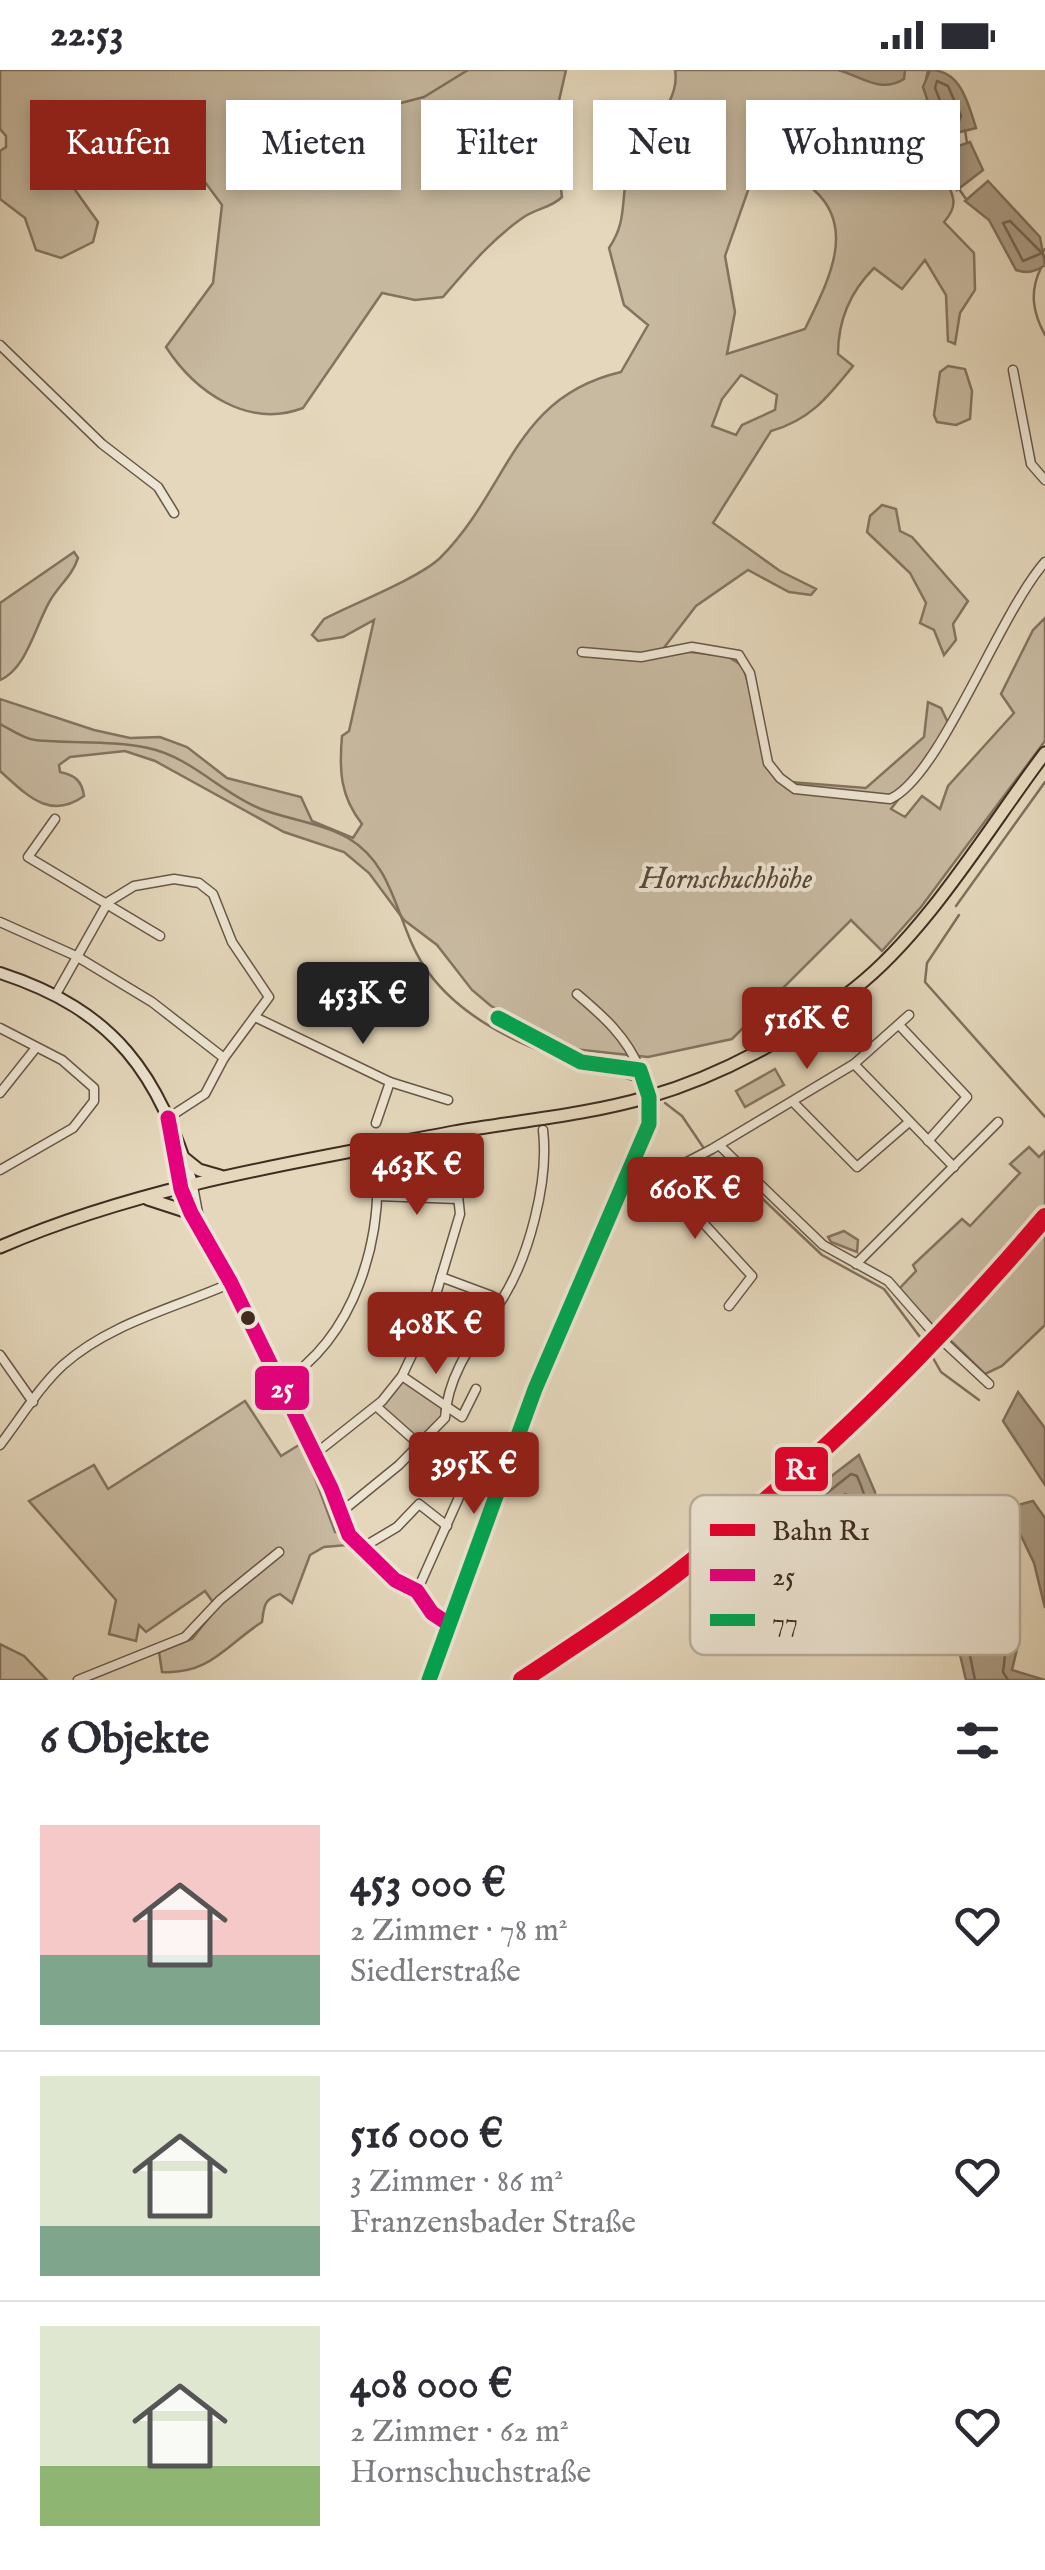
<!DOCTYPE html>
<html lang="de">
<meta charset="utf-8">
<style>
:root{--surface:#fff;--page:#f2f2f3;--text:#2b2b33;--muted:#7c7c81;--line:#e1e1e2;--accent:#8f2418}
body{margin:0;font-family:"IM FELL English",serif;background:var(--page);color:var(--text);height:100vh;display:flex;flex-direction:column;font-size:38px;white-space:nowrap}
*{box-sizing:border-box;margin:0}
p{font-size:32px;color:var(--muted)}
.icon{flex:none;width:55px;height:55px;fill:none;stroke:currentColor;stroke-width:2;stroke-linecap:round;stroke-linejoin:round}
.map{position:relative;height:1610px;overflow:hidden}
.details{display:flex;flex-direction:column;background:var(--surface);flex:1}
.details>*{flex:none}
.hud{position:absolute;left:30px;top:30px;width:985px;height:90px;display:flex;gap:20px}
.price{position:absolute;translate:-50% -85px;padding:0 22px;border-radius:10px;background:var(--accent);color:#fff;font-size:32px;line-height:65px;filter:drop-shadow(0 2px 5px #0008)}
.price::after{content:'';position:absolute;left:50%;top:60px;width:30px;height:22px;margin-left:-15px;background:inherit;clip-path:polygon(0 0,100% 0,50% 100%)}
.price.on{background:#222;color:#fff}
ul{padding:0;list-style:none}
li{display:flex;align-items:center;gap:30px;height:250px;padding:0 40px}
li+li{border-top:2px solid var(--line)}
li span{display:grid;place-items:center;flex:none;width:280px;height:200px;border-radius:0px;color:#555}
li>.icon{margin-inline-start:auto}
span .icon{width:120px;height:120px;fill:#fffc;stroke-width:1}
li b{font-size:42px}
h2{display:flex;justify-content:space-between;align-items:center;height:120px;padding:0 40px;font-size:42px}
.pill{padding:0 35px;border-radius:0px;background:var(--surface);box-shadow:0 5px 15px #0003;font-size:35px;line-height:90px}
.pill.on{background:var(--accent);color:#fff}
.status{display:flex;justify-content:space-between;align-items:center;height:70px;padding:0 50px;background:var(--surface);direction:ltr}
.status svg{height:28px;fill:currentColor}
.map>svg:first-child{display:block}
.green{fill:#c8baa1;stroke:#847360;stroke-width:2.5;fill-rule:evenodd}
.water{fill:#ac9d86;stroke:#80705d;stroke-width:2.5}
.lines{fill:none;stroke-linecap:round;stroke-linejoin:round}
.shore{stroke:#766453;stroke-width:2.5}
.stream{stroke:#80705d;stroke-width:2.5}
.street-casing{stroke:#685747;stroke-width:11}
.secondary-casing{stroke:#3f2c20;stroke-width:14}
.primary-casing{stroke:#3f2c20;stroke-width:15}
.street{stroke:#ede5d3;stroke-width:8}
.secondary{stroke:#ede5d3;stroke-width:10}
.primary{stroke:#e4d7bb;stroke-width:11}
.bus-1-casing{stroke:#ede5d3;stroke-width:22}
.bus-2-casing{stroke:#ede5d3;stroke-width:22}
.bus-1{stroke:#e5007d;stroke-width:15}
.bus-2{stroke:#00a651;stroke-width:15}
.rail-1-casing{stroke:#ede5d3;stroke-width:25}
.rail-1{stroke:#e4002b;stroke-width:18}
.bus-dot{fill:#3f2c20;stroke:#ede5d3;stroke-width:4}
.labels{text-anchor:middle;stroke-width:8;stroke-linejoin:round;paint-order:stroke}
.park-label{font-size:30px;font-style:italic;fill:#5a483a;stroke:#ede5d3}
.key{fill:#ede5d3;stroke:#b9ae9d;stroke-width:2.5}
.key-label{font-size:28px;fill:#3f2c20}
.line-badge{stroke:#ede5d3;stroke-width:4}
.badge-label{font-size:28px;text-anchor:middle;font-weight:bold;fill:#fff}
</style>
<div class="status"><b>22:53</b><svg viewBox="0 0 49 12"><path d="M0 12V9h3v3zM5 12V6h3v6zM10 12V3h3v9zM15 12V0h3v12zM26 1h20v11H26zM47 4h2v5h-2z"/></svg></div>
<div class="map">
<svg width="1045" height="1610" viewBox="0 0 1045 1610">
<rect width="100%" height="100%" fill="#e4d7bb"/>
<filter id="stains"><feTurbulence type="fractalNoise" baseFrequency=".002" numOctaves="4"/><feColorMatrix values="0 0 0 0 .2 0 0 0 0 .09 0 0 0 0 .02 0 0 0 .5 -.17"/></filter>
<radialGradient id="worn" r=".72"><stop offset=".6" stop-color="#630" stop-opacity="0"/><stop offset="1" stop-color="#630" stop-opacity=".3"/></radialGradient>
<!-- green -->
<g class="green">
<path d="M 0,0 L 566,0 L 553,57 L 562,127 C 550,139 535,138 521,149 C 490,171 468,198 443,227 L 415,230 L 382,223 L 303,338 C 248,359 195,322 166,277 L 213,213 L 222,135 L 154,43 L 115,79 L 68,110 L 98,152 L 93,172 L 61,188 L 36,180 L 25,148 L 0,129 L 0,81 L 6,77 L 6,66 L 0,59 Z"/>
<path d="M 675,0 L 928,0 C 921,25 931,39 937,62 C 940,73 939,83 941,94 C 945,118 965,129 944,152 L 974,183 L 975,220 L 960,243 L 955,274 L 948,271 L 946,225 L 925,190 L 902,219 L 874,198 C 850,222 838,250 838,284 L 853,296 C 828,327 810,350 771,361 L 713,453 L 780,501 L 816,519 L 811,525 L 789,522 L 748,500 L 696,536 L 663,579 L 727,586 L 743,596 L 772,696 L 790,712 L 866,718 L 924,667 L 928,632 L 941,638 L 949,655 L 934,683 L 891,739 L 905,747 L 922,726 L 940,739 L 948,716 L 1014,643 L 1001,624 L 1033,560 L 1045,548 L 1045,671 L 921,837 L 882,881 L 851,850 L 732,969 L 648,987 L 573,979 L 491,936 L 472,920 L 437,875 L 404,850 L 369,803 L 344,782 L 284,762 L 155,691 L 125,681 L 70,687 L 59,695 L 60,702 C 75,705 82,711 84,726 C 49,751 26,724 0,701 L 0,629 L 94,660 L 130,668 L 160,667 L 187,677 L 227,708 L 301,727 L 312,751 L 353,768 L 362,754 C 340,726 339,700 342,666 L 349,661 L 374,550 L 343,567 L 318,571 L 312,565 L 324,549 C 353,534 419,508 440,488 C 510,418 513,327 621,302 L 648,255 L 624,235 L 609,178 C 631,146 617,123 633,89 C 646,61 681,32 675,0 ZM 770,106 C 783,109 806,112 815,121 C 858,160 825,217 805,259 L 727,284 L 735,242 L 725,186 L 752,109 ZM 741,305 L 777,325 L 775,340 L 742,355 L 736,365 L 712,356 L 722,329 Z"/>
<polygon points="948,296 965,299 972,321 970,349 956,355 937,352 934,345 940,302"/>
<polygon points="882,435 896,439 900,461 912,467 968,531 953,554 956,570 944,585 934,560 920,553 926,533 910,503 867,462 870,446"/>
<path d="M 74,482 L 78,488 C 72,506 61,513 51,529 C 36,553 27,599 0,610 L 0,533 Z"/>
<polygon points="775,999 784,1015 745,1037 736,1021"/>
<polygon points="1029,1077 1039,1087 1045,1081 1045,1139 974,1219 934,1256 899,1219 916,1201 913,1195 962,1149 970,1156 1020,1103 1010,1094"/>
<polygon points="844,1161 858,1170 857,1182 831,1172 828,1167"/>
<polygon points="1045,1162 1045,1255 1002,1296 985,1304 948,1268"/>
<polygon points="403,1310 441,1336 442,1347 420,1371 381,1337"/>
<path d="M 245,1331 L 281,1386 L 302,1373 L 335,1462 L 341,1462 L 348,1475 L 324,1477 L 310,1485 L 292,1533 L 280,1524 C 264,1529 264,1536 262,1552 C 225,1576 209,1605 162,1602 L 159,1582 L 192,1569 L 217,1538 L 205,1521 L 146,1562 L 139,1555 L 136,1571 L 109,1564 L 116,1530 L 29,1431 L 94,1395 L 108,1419 Z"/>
<polygon points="0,1574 24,1586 47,1610 0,1610"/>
</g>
<!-- water -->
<g class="water">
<path d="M 838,0 L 905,0 L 904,9 C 880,24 861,6 838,0 Z"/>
<path d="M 930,0 C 961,0 968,33 976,58 L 940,67 L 923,17 Z"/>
<polygon points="970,72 983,100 957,120 940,82"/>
<path d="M 988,111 L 1040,167 L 1045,195 C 1036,202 1027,204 1016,200 L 989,150 L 965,131 Z"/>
<polygon points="1018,1322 1045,1358 1045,1415 1003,1351"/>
<polygon points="859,1385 875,1422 876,1457 854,1492 854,1536 825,1563 796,1480 812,1461 804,1427"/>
<polygon points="1033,1431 1045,1448 1045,1538 1034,1493 1013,1449 1018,1435"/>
<polygon points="977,1474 990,1483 989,1515 1005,1522 1017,1579 1012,1600 1045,1610 966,1610 947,1530 978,1482"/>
</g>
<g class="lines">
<!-- shore -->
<g class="shore">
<polygon points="937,11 948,16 961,46 959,51 948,51 935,18"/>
<polyline points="1045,179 1042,183 1010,151 1003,153 1023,191 1042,183 1045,187"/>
<path d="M 851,1404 L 857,1406 C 880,1457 854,1451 844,1490 C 841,1503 844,1519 844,1532 L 831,1542 L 808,1483 L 822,1463 L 817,1431 Z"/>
<polygon points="845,1424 853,1427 853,1450 839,1469 830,1438"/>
<path d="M 975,1610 L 959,1532 L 974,1511 C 1002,1542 1010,1556 1003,1602 L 1008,1610"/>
</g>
<!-- stream -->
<g class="stream">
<polyline points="965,60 967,73"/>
<polyline points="283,90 347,47 424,27 468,0"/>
<polyline points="959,119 966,129"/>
<path d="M 1041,198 C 1029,222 1033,243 1045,265"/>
<path d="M 0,654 C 10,659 24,669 35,670 C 72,674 111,670 148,678 C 191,687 221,723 261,739 C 290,750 321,753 348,768 C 396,796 396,854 424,896 C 468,963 560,991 633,1010"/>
<polyline points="956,836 1045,712"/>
<polyline points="959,845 927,893 925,912 1045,1047"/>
<polyline points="665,1033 682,1046 703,1077"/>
<polyline points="709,1087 711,1092 728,1096 822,1185 884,1219 920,1267"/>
<polyline points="933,1288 941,1302 979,1330"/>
</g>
<defs>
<g id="street">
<polyline points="0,275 102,374 158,417 174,443"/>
<polyline points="1013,300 1031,394 1045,410"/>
<path d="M 582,582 L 641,587 L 692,577 L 739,585 L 750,603 L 768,693 L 780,708 L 795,719 L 890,729 C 940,707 999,544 1045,492"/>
<polyline points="55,749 28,787 160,866"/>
<polyline points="0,852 76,886 152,932 224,988"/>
<path d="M 577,924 C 603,946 627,967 640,1000"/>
<polyline points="55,926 108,832 134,816 174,809 199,813 213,824 232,872 269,927 224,988 205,1024 168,1048"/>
<polyline points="257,948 390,1012 376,1053"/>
<polyline points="498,948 581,992 640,1000 649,1027"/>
<polyline points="900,956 967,1027 928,1071"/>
<polyline points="0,958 62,990 94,1018 94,1031 73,1058 0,1100"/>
<polyline points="854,994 954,1097"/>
<polyline points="390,1012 448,1030"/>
<polyline points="0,1023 35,979"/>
<polyline points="793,1032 857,1097 909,1052"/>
<polyline points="719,1075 823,1175 888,1211 930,1259 989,1314"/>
<polyline points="631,1101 660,1106 712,1079 854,994 909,945"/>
<polyline points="660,1106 752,1206 729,1236"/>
<polyline points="193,1116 200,1154"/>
<polyline points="181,1119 315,1384 354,1472 395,1510 417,1521 432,1543 447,1553"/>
<polyline points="378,1126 458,1129"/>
<polyline points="856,1194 998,1052"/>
<polyline points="441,1207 492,1226"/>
<polyline points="428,1251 451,1259"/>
<polyline points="0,1285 33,1332"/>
<polyline points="402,1306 462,1347 476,1319"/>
<path d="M 280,1314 C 356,1267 384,1168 376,1085"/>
<polyline points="377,1337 422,1377"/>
<path d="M 0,1375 C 20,1349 39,1317 63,1295 C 110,1253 175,1238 231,1213"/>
<polyline points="315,1384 382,1331 402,1306 428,1251 460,1144 456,1108 440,1074"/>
<path d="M 340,1443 L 399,1395 L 445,1348 C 448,1301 477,1268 501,1231 C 529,1188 549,1111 543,1060"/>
<polyline points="360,1479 397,1457 419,1434 447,1456"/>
<polyline points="417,1521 460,1425 429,1385"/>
<polyline points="78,1610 185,1567 220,1530 279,1482"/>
</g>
<g id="secondary">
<path d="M 0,903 C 116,941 158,1003 193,1116"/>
<polyline points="175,1078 181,1119"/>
<polyline points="429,1610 535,1319 646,1066 649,1027"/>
</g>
<g id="primary">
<polyline points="184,1088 199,1100 220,1106"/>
<polyline points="148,1129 191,1143"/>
<path d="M 0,1177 C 143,1115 302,1091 454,1062 C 518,1051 586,1045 648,1027 C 721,1006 796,965 855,918 C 927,862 989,757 1045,683"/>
</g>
</defs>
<!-- street casing -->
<use href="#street" class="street-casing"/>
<!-- secondary casing -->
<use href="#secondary" class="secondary-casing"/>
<!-- primary casing -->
<use href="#primary" class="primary-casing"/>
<!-- street -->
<use href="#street" class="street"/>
<!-- secondary -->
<use href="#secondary" class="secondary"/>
<!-- primary -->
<use href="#primary" class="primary"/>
<defs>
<polyline id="bus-1" points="168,1048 181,1119 191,1143 231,1213 331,1418 349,1465 395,1510 417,1521 432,1543 447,1553"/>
<polyline id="bus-2" points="429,1610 535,1319 649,1054 649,1027 640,1000 581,992 498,948"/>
</defs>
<!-- bus-1 casing -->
<use href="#bus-1" class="bus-1-casing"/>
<!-- bus-2 casing -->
<use href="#bus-2" class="bus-2-casing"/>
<!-- bus-1 -->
<use href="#bus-1" class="bus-1"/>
<!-- bus-2 -->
<use href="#bus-2" class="bus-2"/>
<defs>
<path id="rail-1" d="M 522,1610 C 579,1572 637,1535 691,1492 C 821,1390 938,1273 1045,1147"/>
</defs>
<!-- rail-1 casing -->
<use href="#rail-1" class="rail-1-casing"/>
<!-- rail-1 -->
<use href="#rail-1" class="rail-1"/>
</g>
<!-- markers -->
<circle class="bus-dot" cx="248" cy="1248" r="9"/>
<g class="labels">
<!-- park labels -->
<g class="park-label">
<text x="726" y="818">Hornschuchhöhe</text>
</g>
</g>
<!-- legend -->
<rect x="690" y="1425" width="330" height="160" rx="15" class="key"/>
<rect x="710" y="1454" width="45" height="12" fill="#e4002b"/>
<rect x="710" y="1499" width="45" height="12" fill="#e5007d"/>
<rect x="710" y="1544" width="45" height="12" fill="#00a651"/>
<g class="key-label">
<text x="772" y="1470">Bahn R1</text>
<text x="772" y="1515">25</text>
<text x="772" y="1560">77</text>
</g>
<g class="line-badge">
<rect x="253" y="1294" width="58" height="48" rx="10" fill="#e5007d"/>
<rect x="773" y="1375" width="57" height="48" rx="10" fill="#e4002b"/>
</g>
<g class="badge-label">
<text x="282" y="1327">25</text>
<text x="801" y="1409">R1</text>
</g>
<rect width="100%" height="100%" filter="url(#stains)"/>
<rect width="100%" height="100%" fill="url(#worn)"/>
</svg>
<b class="price on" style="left:363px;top:977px">453K €</b>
<b class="price" style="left:807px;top:1002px">516K €</b>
<b class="price" style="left:417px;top:1148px">463K €</b>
<b class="price" style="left:695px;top:1172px">660K €</b>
<b class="price" style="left:436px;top:1307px">408K €</b>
<b class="price" style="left:474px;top:1447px">395K €</b>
<div class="hud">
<a class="pill on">Kaufen</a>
<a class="pill">Mieten</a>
<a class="pill">Filter</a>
<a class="pill">Neu</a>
<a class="pill">Wohnung</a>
</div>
</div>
<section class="details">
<h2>6 Objekte<svg class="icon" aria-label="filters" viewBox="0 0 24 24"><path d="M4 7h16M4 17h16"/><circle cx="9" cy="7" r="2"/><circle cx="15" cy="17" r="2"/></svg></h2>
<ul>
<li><span style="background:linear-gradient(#f6c9c9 65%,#7fa58c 0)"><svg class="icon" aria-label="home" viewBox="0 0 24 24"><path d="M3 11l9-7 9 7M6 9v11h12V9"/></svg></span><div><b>453 000 €</b><p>2 Zimmer · 78 m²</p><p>Siedlerstraße</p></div><svg class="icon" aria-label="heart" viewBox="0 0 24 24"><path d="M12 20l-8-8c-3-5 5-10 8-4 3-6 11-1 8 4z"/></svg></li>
<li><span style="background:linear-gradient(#dfe7d0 75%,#7fa58c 0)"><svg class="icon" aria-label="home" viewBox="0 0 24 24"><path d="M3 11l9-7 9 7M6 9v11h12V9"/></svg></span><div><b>516 000 €</b><p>3 Zimmer · 86 m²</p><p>Franzensbader Straße</p></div><svg class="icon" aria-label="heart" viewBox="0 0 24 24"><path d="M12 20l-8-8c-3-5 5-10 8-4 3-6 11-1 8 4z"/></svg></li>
<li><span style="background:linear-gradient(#dfe7d0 70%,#8fb573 0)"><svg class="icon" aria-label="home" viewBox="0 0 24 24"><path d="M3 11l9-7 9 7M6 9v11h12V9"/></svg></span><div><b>408 000 €</b><p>2 Zimmer · 62 m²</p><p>Hornschuchstraße</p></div><svg class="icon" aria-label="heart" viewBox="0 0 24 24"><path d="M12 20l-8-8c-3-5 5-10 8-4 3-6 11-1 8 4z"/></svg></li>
</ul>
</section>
